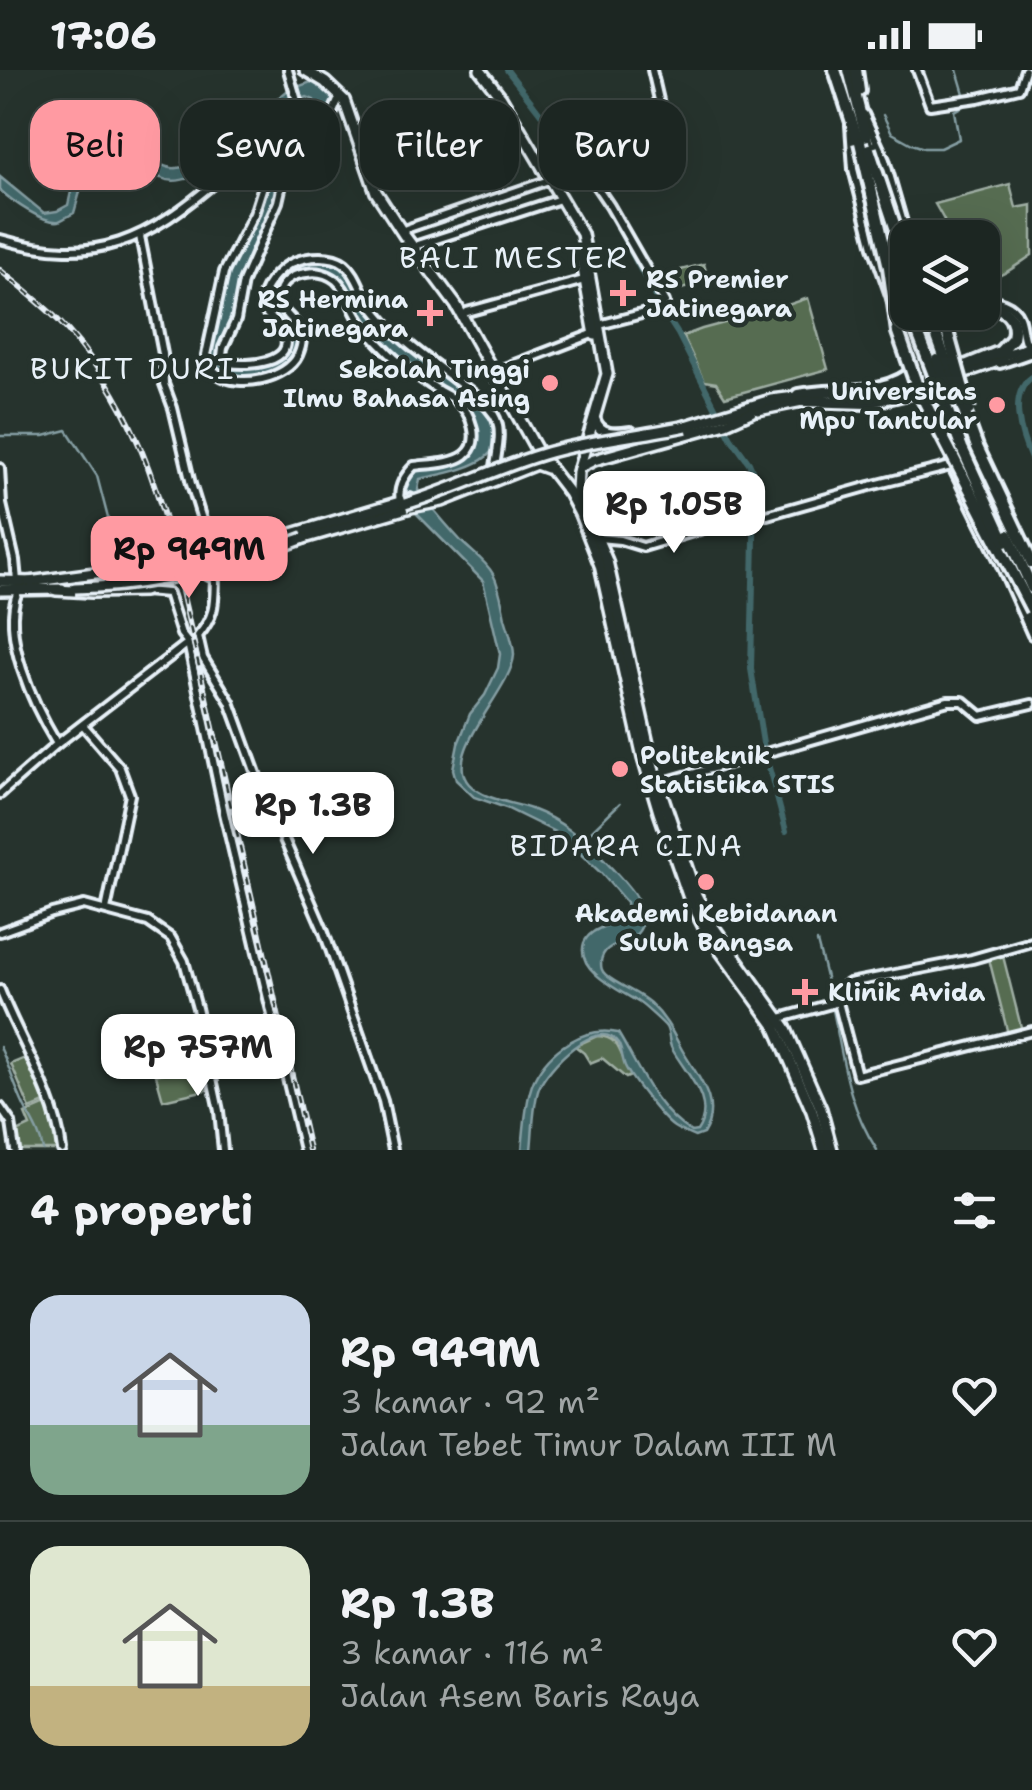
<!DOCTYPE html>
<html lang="id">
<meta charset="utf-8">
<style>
:root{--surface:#1c2622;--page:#252e2a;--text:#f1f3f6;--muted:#a0a5a5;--line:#3a4340;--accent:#ff9aa2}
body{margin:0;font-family:"Shantell Sans",sans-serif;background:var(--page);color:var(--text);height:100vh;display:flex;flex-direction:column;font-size:38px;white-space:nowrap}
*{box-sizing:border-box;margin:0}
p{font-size:32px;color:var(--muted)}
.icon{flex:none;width:55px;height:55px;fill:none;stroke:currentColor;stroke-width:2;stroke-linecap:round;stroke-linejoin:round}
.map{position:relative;height:1080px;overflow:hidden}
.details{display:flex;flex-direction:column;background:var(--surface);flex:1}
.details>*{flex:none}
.banner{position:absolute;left:30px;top:30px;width:972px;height:90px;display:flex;gap:20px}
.controls{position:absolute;left:890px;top:150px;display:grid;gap:20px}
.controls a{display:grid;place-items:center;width:110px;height:110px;border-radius:20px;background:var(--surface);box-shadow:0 10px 40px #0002,0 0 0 2px var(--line);font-size:50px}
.price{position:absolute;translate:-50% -85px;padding:0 22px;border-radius:20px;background:#fff;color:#222;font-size:32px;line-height:65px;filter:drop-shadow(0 2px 5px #0008)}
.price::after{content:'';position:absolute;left:50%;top:60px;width:30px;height:22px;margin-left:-15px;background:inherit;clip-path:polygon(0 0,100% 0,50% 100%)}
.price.selected{background:var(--accent);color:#111}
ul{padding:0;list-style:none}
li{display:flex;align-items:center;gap:30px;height:250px;padding:0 30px}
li+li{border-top:2px solid var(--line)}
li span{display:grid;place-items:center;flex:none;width:280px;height:200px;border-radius:30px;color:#555}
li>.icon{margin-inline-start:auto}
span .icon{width:120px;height:120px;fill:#fffc;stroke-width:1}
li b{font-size:42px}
h2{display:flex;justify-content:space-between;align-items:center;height:120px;padding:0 30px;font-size:42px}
.chip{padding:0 35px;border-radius:30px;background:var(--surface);box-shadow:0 10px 40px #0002,0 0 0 2px var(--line);font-size:35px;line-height:90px}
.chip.selected{background:var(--accent);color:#111}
.status{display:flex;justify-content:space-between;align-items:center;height:70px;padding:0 50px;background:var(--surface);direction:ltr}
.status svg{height:28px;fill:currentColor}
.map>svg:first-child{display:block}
.green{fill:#566c51;stroke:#9faea4;stroke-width:2.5}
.water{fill:#43676a;stroke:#859ea3;stroke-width:2.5}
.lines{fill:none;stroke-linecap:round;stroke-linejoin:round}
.stream{stroke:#859ea3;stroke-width:2.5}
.river{stroke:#43676a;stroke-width:6}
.secondary-casing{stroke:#e8f1f8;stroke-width:14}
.primary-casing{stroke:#e8f1f8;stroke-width:16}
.highway-casing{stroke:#e8f1f8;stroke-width:18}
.secondary{stroke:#26332d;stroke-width:6}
.primary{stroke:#26332d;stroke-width:9}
.highway{stroke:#26332d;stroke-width:10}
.rail-casing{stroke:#e8f1f8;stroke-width:6}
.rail{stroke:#26332d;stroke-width:2.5;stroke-dasharray:8;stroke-linecap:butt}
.primary-bridge-casing{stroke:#e8f1f8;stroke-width:16;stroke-linecap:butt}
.highway-bridge-casing{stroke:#e8f1f8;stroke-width:18;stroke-linecap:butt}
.primary-bridge{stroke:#26332d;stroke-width:9}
.highway-bridge{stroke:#26332d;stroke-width:10}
.poi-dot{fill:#ff9aa2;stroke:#26332d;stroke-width:4}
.labels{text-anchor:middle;stroke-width:9;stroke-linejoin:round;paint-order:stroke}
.poi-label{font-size:25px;font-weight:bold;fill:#e8f1f8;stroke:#26332d;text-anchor:start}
.quarter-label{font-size:30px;letter-spacing:2.5px;fill:#e8f1f8;stroke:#26332d}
</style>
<div class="status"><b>17:06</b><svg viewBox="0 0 49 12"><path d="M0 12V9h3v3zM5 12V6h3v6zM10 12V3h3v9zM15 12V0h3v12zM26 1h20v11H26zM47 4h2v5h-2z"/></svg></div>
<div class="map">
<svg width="1032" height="1080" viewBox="0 0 1032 1080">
<rect width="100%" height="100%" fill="#26332d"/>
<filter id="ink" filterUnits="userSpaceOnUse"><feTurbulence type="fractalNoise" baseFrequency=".01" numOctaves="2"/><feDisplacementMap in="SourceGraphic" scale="20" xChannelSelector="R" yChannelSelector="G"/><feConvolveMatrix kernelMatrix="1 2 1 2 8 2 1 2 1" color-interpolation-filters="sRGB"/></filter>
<g filter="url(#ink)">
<!-- green -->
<g class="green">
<path d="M 1010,114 L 1016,138 L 1032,135 L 1032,185 C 1014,197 1004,206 983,212 L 982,168 L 943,167 L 944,150 L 935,134 Z"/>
<polygon points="704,194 709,212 681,219 677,201"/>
<polygon points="808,228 828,299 725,327 716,313 704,311 683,266 702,259 773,240"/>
<polygon points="1002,882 1022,961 1008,964 988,885"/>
<path d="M 597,966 C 622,966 620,988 631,1006 L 626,1008 L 602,988 L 590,993 L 584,983 L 575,976 Z"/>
<polygon points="28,987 47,1032 30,1039 11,994"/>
<polygon points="200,994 206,1020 163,1030 156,1005"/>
<polygon points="48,1034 57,1058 60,1080 17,1080 17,1062 30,1056 25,1044"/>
</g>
<!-- water -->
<path class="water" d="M 311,12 L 332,24 L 334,31 L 325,54 L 294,88 L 285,102 L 265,154 L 248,187 L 239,211 L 233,247 L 219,278 L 220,284 L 226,293 L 276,289 L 288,265 L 283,255 L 266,238 C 265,201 312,176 344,196 C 354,203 370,241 382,254 C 388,261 398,267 405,273 C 429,293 454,311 479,330 C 527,390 465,399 420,409 L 418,420 C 432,438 446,455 462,472 C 472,482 486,491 493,504 C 500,517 502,534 505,548 C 508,559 514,574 514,585 C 512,620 441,683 469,714 C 484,730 512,732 531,739 C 563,751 581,768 605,791 C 618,805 648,832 642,854 C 637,877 603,868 601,892 C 601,897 601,901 606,905 C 617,915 638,922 650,933 C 664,946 671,959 680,976 C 694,1003 724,1031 703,1064 L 695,1067 C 688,1064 680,1061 674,1057 C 662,1049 631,1009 625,996 C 622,989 622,979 618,973 C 597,945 547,998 539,1018 C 533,1034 533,1062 531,1080 L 522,1080 C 524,1060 526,1027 534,1010 C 549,980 584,955 618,963 C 640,999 654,1038 691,1062 L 697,1061 C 717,1032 686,1004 672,979 C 668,972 670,964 666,957 C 664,954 642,934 638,932 C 621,921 575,901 584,873 C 590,856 616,856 627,843 L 626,832 L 601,803 L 559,764 L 506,738 L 474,727 L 456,710 L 453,699 L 458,674 L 470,644 L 485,625 L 498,598 L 500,584 L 483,511 L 414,441 L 406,418 L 406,407 C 423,393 447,391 467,387 C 478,375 479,359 472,344 C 463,326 439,318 423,306 C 411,297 399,286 387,276 C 379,270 371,262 366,253 C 346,226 344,191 300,201 C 285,204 279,214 278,229 C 284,239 294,250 298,261 C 313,310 223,323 211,293 C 206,280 230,198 238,182 C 245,166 257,151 262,134 C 268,119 268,104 278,91 C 291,74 327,54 314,30 L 307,27 L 290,33 C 261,53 198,126 161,108 C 140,99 124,78 100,77 C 88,88 79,126 74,143 C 72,144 62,150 59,151 C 42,153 12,131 0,120 L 0,107 L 44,143 L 57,141 L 68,135 L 76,100 L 94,66 C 126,64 139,88 167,97 C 175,100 183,97 191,94 L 185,94 L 182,92 L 183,89 L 196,87 L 197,92 L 201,92 L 288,20 Z"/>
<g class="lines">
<!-- stream -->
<g class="stream">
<polyline points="883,45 892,63 912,74 924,78 940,78 959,69 954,41 967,34 957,0"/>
<polyline points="0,366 44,366 67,360 97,406 115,475"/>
<polyline points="583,769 620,733"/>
<path d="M 817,872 C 823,895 829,917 833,940 C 844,993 847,1033 877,1080"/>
<path d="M 0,977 C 9,996 15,1017 24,1036 C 32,1052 40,1063 43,1080"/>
</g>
<!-- river -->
<g class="river">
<polyline points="507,0 570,82"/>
<polyline points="610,142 660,236 678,264 731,368 749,393 752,400 755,425 751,599 764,679 786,761"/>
<path d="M 1032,307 C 1007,324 1021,367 1032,391"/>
</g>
<defs>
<g id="secondary">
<polyline points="917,0 930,35 978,28 1019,18 1025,0"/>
<path d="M 340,26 L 327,56 L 311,72 L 283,110 L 278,132 L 243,212 L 236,250 L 223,278 L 222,286 L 229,293 C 248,296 296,294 284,263 C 280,253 269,249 264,240 C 255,223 280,197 294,192 C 308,186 332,184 345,194 C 355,202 359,216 365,227 C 370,235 377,243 384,251 C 404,273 431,291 454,309 C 468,320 484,330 494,345 C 503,359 497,381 495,397"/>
<path d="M 300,41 L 307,56 L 282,81 L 268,100 L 254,144 L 224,202 L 206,285 C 209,293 211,299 218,304 C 239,319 287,309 298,285 C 312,254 283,249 279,232 C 276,214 292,204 307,203 C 317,201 328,204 336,210 C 347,220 351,237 359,249 C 365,259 375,269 384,278 C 399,294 419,307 438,320 C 444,324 452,327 457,331 C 471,342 482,372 465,385 C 453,394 429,394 414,396 C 404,406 397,418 400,432"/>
<polyline points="864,44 885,90 908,170"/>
<polyline points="850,55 853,99 873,177 892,231"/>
<polyline points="572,80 610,136 665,232 653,241 599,255"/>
<polyline points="542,99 572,80 665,56 652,0"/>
<polyline points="406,159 546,111"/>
<polyline points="140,166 163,284 164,314 173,338 191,414 211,479 208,489"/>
<path d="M 0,169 C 98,197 147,170 220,108 C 246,87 274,66 298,44 L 300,41 L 288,0"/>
<polyline points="418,175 557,130"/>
<path d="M 982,229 C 996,229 1013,233 1019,247 C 1022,254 1022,264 1025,272 L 1032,273"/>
<polyline points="467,242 584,210"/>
<polyline points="1000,294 1032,283"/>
<polyline points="499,300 595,263"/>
<polyline points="950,393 999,491 1032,565"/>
<polyline points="0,398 2,434 15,490 17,511"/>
<polyline points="599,468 620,470 643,477 746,446 767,445 870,416 951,396"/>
<path d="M 215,503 C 214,532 217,543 198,566 L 203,588 L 230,632 L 258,709 L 324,862 L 383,1031 L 393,1080"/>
<path d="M 18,521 C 0,565 34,636 57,674"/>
<polyline points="144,521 168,523 181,564 188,573 224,743 304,1080"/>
<polyline points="83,655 120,698 130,725 106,840"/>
<polyline points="657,714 948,631 963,631 981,646 1032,634"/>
<polyline points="0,724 57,674 188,573"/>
<polyline points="0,862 52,843 84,835 148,852 171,868 184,891 197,938 219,1041 223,1080"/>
<path d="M 0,920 C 20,971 56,1026 62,1080"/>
<polyline points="838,932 857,1005 1032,961"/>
<polyline points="838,932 844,916 849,913 972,889 1032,872"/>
<polyline points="777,949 838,932"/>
<polyline points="0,1037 11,1053 15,1080"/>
</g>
<g id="primary">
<polyline points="305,0 325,12 344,30 376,122 404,165 456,235 539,384 569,423 580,444 600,495 643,688 659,742 689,828 706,861 775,956 812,1041 824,1080"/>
<polyline points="480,0 501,27 582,164 607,304 578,402 577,421 607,491 654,701 696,825 710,852 785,957 821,1039 832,1080"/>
<polyline points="580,182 595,265"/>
<polyline points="997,287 1032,277"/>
<polyline points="954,306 1001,290"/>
<polyline points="889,319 922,309"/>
<polyline points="758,340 807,330"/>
<path d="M 595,350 C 600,366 616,364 631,362"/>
<polyline points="686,356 771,330 804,326"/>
<polyline points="579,399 582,396 594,390 726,353 751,342"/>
<polyline points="304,468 411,437 442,431 536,394 547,398"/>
<polyline points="257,489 209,505 204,502 203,492 208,489 410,429"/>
<polyline points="0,511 32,512"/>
<polyline points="29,512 139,497 146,500 150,509 144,521 92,522 56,520"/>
<polyline points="0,520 62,519"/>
</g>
<g id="highway">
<polyline points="835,0 861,80"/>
<polyline points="849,0 871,86"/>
<polyline points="856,0 859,21"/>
<polyline points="875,76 887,118"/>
<polyline points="887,169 908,235"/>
<polyline points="901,226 900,235 937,342 972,411"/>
<polyline points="919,242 938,298"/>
<path d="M 958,299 L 1000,282 L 1013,268 C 1018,246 1003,236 982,235"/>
<polyline points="944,314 958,350 1014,472"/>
<path d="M 798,325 C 837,317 884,329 916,299"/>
<polyline points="801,331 867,333 912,322 924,322"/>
<polyline points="1017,515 1032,556"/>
</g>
</defs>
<!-- secondary casing -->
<use href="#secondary" class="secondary-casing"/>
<!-- primary casing -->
<use href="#primary" class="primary-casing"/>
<!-- highway casing -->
<use href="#highway" class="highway-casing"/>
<!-- secondary -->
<use href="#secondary" class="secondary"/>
<!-- primary -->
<use href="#primary" class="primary"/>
<!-- highway -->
<use href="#highway" class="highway"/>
<defs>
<path id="rail" d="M 0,200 C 19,216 40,232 58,250 C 118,312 151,390 171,473 L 309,1080"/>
</defs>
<!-- rail casing -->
<use href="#rail" class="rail-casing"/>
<!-- rail -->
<use href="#rail" class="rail"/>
<defs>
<g id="primary-bridge">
<path d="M 405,434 C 452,420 496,398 543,384 C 589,370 639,366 686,356"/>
<path d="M 75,518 C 154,517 231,496 304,468"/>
</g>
<g id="highway-bridge">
<polyline points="860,72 889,197 898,262 918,319 1032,540"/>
<polyline points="869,79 908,196"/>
<polyline points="910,242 962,378 1005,472"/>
<polyline points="928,242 977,377 1032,493"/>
<polyline points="958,242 949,254 948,265 969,340"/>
<polyline points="937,290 950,322"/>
<polyline points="1008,465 1032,518"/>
</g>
</defs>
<!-- primary-bridge casing -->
<use href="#primary-bridge" class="primary-bridge-casing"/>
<!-- highway-bridge casing -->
<use href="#highway-bridge" class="highway-bridge-casing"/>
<!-- primary-bridge -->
<use href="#primary-bridge" class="primary-bridge"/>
<!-- highway-bridge -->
<use href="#highway-bridge" class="highway-bridge"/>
</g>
</g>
<!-- markers -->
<g class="poi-dot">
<path d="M618 208h10v10h10v10h-10v10h-10v-10h-10v-10h10z"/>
<path d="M425 228h10v10h10v10h-10v10h-10v-10h-10v-10h10z"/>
<circle cx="550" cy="313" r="10"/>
<circle cx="997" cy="335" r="10"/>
<circle cx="620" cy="699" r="10"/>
<circle cx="706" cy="812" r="10"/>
<path d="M800 907h10v10h10v10h-10v10h-10v-10h-10v-10h10z"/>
</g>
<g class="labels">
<!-- poi labels -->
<g class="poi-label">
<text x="646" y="218">RS Premier<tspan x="646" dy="29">Jatinegara</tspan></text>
<text x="408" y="238" text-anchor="end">RS Hermina<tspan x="408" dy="29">Jatinegara</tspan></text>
<text x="530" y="308" text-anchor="end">Sekolah Tinggi<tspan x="530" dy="29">Ilmu Bahasa Asing</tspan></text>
<text x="977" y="330" text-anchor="end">Universitas<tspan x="977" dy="29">Mpu Tantular</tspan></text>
<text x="640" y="694">Politeknik<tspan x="640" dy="29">Statistika STIS</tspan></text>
<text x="706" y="852" text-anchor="middle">Akademi Kebidanan<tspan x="706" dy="29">Suluh Bangsa</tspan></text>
<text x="828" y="931">Klinik Avida</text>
</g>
<!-- quarter labels -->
<g class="quarter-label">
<text x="514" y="198">BALI MESTER</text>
<text x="133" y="309">BUKIT DURI</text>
<text x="627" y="786">BIDARA CINA</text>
</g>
</g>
</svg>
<div class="controls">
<a><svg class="icon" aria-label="layers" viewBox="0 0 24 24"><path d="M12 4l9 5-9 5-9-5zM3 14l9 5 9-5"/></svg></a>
</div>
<b class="price" style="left:674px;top:486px">Rp 1.05B</b>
<b class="price selected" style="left:189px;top:531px">Rp 949M</b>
<b class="price" style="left:313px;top:787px">Rp 1.3B</b>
<b class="price" style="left:198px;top:1029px">Rp 757M</b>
<div class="banner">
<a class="chip selected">Beli</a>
<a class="chip">Sewa</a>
<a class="chip">Filter</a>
<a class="chip">Baru</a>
</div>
</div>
<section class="details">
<h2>4 properti<svg class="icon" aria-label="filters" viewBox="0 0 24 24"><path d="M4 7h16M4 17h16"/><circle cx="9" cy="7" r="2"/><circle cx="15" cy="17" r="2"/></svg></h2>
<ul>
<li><span style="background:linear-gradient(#c9d6e8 65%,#7fa58c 0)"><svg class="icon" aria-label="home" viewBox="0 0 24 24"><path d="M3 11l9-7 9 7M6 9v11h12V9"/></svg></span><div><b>Rp 949M</b><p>3 kamar · 92 m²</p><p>Jalan Tebet Timur Dalam III M</p></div><svg class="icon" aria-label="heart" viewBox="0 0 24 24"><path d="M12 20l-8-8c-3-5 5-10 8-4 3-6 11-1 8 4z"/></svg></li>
<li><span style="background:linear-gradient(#dfe7d0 70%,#c2b280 0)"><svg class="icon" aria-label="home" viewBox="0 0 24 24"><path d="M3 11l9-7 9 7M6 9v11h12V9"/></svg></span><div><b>Rp 1.3B</b><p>3 kamar · 116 m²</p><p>Jalan Asem Baris Raya</p></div><svg class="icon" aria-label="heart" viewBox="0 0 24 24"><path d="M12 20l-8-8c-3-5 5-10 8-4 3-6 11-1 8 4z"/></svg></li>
</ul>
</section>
